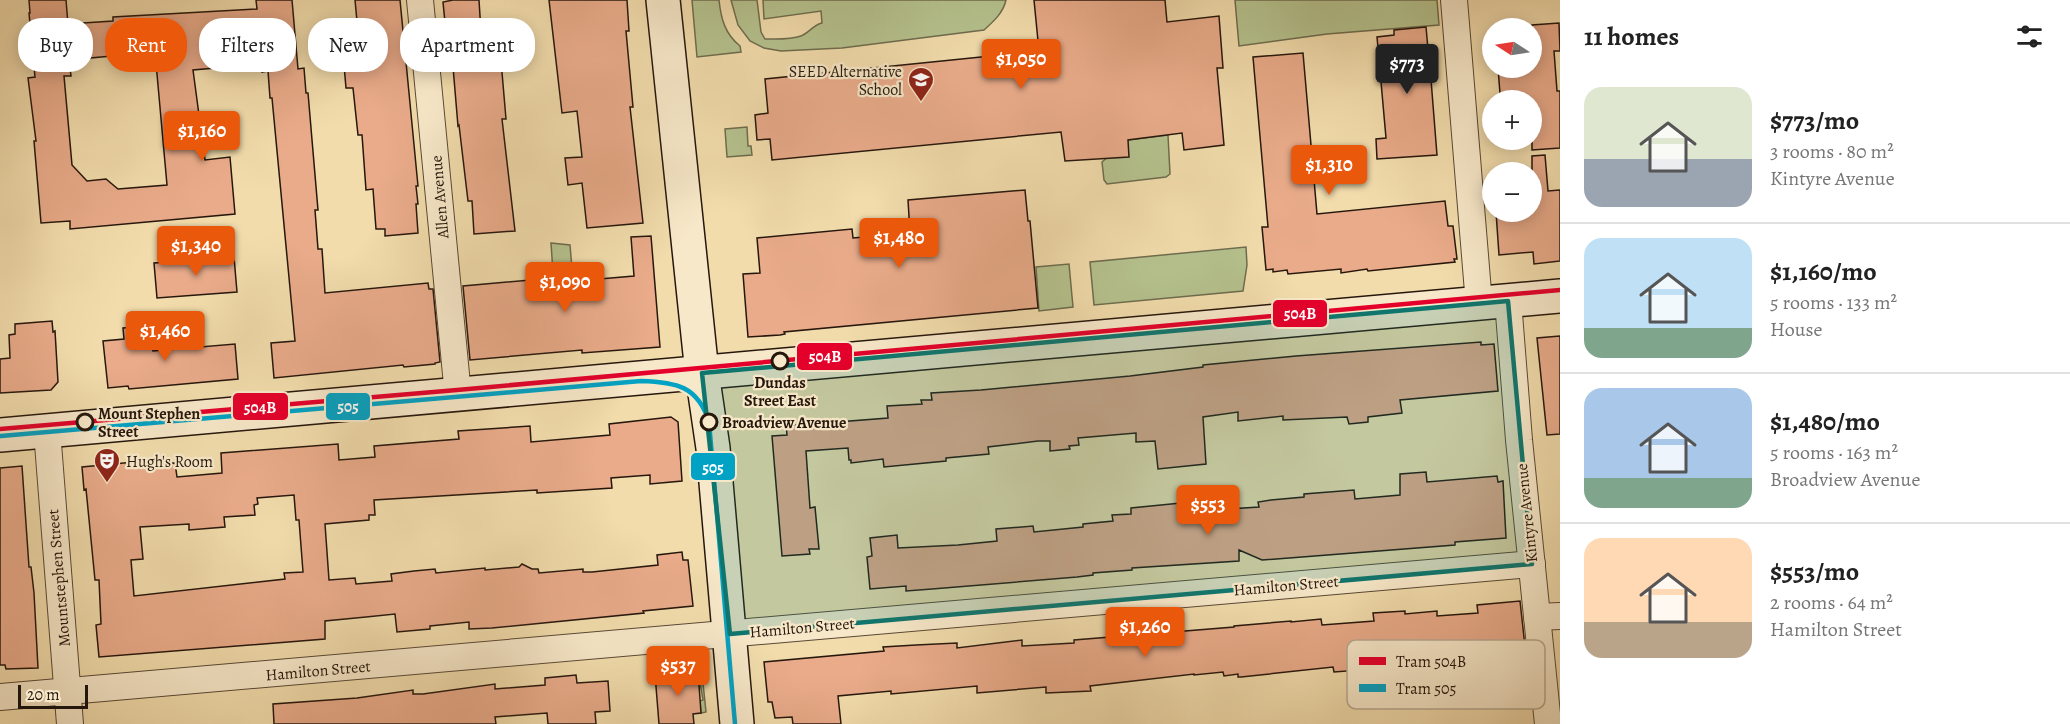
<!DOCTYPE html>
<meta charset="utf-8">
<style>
:root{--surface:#fff;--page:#f2f2f2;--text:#222;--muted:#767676;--line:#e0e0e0;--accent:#ea580c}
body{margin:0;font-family:Alegreya,serif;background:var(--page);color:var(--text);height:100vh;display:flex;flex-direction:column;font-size:22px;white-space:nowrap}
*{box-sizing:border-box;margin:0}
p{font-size:20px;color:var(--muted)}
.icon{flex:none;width:33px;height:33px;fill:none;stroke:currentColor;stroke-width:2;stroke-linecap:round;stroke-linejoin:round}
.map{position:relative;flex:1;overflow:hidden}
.side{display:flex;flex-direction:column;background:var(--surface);width:510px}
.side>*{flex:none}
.banner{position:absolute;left:18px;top:18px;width:570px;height:54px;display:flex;gap:12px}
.needle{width:39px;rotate:282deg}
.buttons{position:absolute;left:1482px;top:18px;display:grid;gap:12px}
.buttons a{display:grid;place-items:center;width:60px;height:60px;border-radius:50%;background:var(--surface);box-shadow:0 3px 15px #0003;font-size:30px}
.scale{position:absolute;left:18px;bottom:15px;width:70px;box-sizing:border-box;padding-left:6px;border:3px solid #26170d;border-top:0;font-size:16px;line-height:21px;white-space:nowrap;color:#26170d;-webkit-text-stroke:4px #f7e8c9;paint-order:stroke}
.price{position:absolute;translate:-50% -51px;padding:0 14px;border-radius:6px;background:var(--accent);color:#fff;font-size:20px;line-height:39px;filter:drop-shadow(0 2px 3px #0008)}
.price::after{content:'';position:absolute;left:50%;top:36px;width:18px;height:14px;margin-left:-9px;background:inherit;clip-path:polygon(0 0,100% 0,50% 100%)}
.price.current{background:#222;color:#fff}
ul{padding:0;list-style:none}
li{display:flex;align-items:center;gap:18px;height:150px;padding:0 24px}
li+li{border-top:2px solid var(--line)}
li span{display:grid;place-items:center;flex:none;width:168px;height:120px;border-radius:18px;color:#555}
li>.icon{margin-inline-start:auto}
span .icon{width:72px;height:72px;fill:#fffc;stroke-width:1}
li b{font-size:26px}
h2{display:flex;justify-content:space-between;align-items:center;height:72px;padding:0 24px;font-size:26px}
.tag{padding:0 21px;border-radius:24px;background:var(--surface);box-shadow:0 3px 15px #0003;font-size:21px;line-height:54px}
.tag.current{background:var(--accent);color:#fff}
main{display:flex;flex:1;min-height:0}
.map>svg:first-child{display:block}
.green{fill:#b5c28e;stroke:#6e6c4e;stroke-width:1.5}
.building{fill:#e9ab8a;stroke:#26170d;stroke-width:1.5;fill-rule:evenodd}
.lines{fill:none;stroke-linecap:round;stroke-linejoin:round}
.street-casing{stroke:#594835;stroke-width:28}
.secondary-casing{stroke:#26170d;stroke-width:36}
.street{stroke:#f7e8c9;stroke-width:26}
.secondary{stroke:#f7e8c9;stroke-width:33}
.tram-1-casing{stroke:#f7e8c9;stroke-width:9}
.tram-2-casing{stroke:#f7e8c9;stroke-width:9}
.tram-1{stroke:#e4002b;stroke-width:4.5}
.tram-2{stroke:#02a2c4;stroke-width:4.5}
.marked{fill:#0f766e;fill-opacity:0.2;stroke:#0f766e;stroke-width:4.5;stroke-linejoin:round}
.stop-dot{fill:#f7e8c9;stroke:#26170d;stroke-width:3}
.labels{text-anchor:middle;stroke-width:4.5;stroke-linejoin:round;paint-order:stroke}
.poi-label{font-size:16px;fill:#26170d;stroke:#f7e8c9;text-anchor:end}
.street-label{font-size:16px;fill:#26170d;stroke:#f7e8c9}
.stop-label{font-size:16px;font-weight:bold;fill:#26170d;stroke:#f7e8c9;text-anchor:start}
.key{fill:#f7e8c9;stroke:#b8a991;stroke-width:1.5}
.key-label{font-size:16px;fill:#26170d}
.line-badge{stroke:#f7e8c9;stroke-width:2}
.badge-label{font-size:16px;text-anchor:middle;font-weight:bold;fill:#fff}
</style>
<main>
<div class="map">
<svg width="1560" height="724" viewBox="0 0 1560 724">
<rect width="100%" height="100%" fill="#f2dcac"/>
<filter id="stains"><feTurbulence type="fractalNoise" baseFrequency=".00333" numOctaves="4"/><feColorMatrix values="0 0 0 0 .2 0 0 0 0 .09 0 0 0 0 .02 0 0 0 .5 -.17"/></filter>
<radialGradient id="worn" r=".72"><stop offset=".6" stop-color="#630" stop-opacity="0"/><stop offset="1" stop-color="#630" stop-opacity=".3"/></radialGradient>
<!-- green -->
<g class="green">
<path d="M 692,0 L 719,0 C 721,19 725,34 740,46 L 741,52 L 697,57 Z"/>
<path d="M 731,0 L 757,0 L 761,32 L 765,39 C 777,39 790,40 801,36 C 809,33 813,25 822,23 L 821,11 L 764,19 L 763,0 L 1006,0 C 1003,13 994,21 984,30 L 842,48 L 781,51 L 764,48 L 750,41 L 738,25 Z"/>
<polygon points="1235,0 1437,0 1439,25 1327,34 1239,46"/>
<polygon points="747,127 748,146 751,146 752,155 727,157 725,129"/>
<polygon points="1168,135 1170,174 1166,177 1107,184 1104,180 1102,162 1127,140"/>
<polygon points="551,243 570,245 572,269 559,270 559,273 553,273"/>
<polygon points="1246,247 1247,265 1243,291 1094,305 1090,262"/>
<polygon points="1069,264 1073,307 1039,311 1036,267"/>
<polygon points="685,654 698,658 701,664 706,712 701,713 700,701 703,700 698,671 677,672 676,656"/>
</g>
<!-- building -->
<g class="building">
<path d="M 29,0 L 66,0 L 68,24 L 113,21 L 113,17 L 257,9 L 256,0 L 292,0 L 298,69 L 304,68 L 306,93 L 308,93 L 318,210 L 315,210 L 318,249 L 322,249 L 325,293 L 428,283 L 429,289 L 433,289 L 440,362 L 435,363 L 435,364 L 404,367 L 403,365 L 274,378 L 271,343 L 295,341 L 272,98 L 270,98 L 268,71 L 262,72 L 262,64 L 193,70 L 205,160 L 230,157 L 235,214 L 70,229 L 70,221 L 41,223 L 34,141 L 36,141 L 28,78 L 35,77 L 29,13 L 30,13 ZM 155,52 L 167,185 L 118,189 L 106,179 L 87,181 L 72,165 L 64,76 L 71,76 L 69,60 Z"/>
<polygon points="355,0 400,0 418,186 416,186 418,204 416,204 418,233 385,236 385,229 376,229 373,189 366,190 362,135 358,135 353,88 346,88 344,65 361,64"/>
<polygon points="453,0 479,0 482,48 484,48 484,51 500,49 506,119 502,119 515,231 474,234 472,201 468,201 459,125 458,126 451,43 447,43 443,2"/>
<polygon points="549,0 627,0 629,31 626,31 633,107 630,107 643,223 587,228 582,183 568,185 565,158 582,157 577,111 562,113"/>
<polygon points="1034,0 1165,0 1167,22 1219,16 1223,68 1217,68 1224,145 1184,150 1182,133 1128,140 1129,157 1065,161 1061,132 772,160 770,139 757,140 755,115 768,113 765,79 1039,51"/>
<polygon points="1559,23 1560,51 1554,51 1557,91 1560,91 1560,148 1532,150 1532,100 1505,100 1505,93 1500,93 1498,68 1532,68 1532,25"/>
<polygon points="1426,27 1428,49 1434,48 1436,66 1430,67 1437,155 1377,159 1376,139 1386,138 1377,37 1394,35 1394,30"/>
<polygon points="1303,53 1317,214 1445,201 1448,226 1453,226 1457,259 1454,259 1455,262 1368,271 1367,269 1341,273 1341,269 1288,274 1287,270 1273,272 1273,269 1266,270 1262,227 1268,227 1253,57"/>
<polygon points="1545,155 1548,191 1560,190 1560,261 1534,264 1533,252 1499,255 1496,212 1532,212 1532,156"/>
<polygon points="1025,190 1028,221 1030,221 1038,308 784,332 785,334 780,335 748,337 743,274 760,273 757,238 852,229 853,238 910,233 908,200"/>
<polygon points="651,236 660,347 582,353 582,350 470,360 463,286 576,276 576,281 634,276 631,237"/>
<polygon points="234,257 237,292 157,298 154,263"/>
<polygon points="52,321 53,332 55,331 58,382 51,390 0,393 0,359 10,358 9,335 15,334 15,324"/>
<polygon points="151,326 153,351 235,344 238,379 129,389 128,386 108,388 103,341 124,339 123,328"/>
<polygon points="1560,336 1560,434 1547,435 1537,338"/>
<polygon points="1481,342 1481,345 1494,344 1498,391 1400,400 1402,413 1368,417 1368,422 1349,424 1347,417 1283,420 1283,416 1238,421 1238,412 1203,417 1206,464 1158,469 1155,441 1136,442 1136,433 1078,438 1079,445 1069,446 1070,449 1050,451 1050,441 1038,441 988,447 989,454 946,458 946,461 884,467 883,459 851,463 851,460 849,460 848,448 806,451 810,508 815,507 819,549 809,549 810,554 782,556 772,436 787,435 786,426 888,418 887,406 922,404 921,400 932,400 931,393 981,390 1130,376 1203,367 1203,365 1296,356"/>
<path d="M 671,417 L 678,422 L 682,481 L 650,484 L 650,475 L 611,478 L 612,488 L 537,493 L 537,490 L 374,500 L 375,515 L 369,515 L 369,520 L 325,524 L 329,580 L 355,578 L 356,584 L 392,581 L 391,574 L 414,571 L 435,569 L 436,573 L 485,568 L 485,570 L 519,567 L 522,564 L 532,569 L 538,569 L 539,573 L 583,569 L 583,572 L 592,572 L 658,565 L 657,555 L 682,552 L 683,560 L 688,560 L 693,606 L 643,611 L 644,613 L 492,628 L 469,629 L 469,622 L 430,626 L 430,629 L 397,632 L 395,614 L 366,617 L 325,621 L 325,639 L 99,657 L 96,625 L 101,624 L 99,580 L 95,580 L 86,489 L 84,490 L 82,467 L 134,462 L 134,464 L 175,463 L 177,477 L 222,473 L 221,453 L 338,444 L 339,460 L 375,457 L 374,446 L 459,439 L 458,431 L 530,426 L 531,442 L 610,435 L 609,424 ZM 294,495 L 296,520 L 299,520 L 303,572 L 284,573 L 285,579 L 134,596 L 131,560 L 143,559 L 140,527 L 189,524 L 189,530 L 225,527 L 224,517 L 255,515 L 254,505 L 258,504 L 257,498 Z"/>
<polygon points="22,466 29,567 31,567 34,593 38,668 6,669 5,665 0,665 0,468"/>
<polygon points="1426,472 1427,482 1497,476 1498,482 1503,481 1506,538 1455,542 1455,545 1262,560 1239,550 1239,561 1132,568 1132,570 1093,573 1093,575 1077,577 932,589 906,591 906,586 870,589 867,557 872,556 870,538 897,535 898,548 958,545 997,541 996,529 1033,526 1034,532 1083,527 1083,524 1113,521 1112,515 1131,514 1131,508 1211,500 1212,510 1259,507 1258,502 1271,500 1304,497 1304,494 1354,490 1355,499 1400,495 1400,474"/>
<polygon points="1520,601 1526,656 1436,662 1437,666 1412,668 1412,666 1334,672 1333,667 1241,677 1238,677 1238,674 1224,676 1223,672 1194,675 1194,674 1090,686 1091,691 1046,693 1046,687 977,693 977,686 891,694 891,691 838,696 841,724 793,724 792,717 775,718 772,702 768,702 764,662 884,651 883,647 916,645 957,643 957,648 1022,640 1022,646 1074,643 1074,640 1234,627 1234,626 1291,621 1291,622 1321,619 1322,625 1374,621 1373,613 1405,611 1405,614 1437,611 1437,616 1478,613 1477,605"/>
<polygon points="698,671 701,713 693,714 694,724 659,724 655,674"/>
<polygon points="576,675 577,683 608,681 610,711 595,712 596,724 548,724 547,713 495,717 496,724 274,724 273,704 357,698 413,690 413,694 423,694 495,684 495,689 545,685 545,678"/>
</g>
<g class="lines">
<defs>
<g id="street">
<polyline points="420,0 458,395"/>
<polyline points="1454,0 1479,304"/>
<polyline points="1508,301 1519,440 1548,724"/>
<polyline points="47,431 70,724"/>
<polyline points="1537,617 1560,616"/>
<polyline points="0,697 1532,564"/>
</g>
<g id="secondary">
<polyline points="663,0 702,373 713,448 737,724"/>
<polyline points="0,435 1560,296"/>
</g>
</defs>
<!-- street casing -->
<use href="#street" class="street-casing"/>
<!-- secondary casing -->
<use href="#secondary" class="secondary-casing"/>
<!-- street -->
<use href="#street" class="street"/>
<!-- secondary -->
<use href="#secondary" class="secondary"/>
<defs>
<polyline id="tram-1" points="0,429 457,390 1560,290"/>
<path id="tram-2" d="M 1,436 L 641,381 C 676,382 698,386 709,422 L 735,724"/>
</defs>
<!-- tram-1 casing -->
<use href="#tram-1" class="tram-1-casing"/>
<!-- tram-2 casing -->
<use href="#tram-2" class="tram-2-casing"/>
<!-- tram-1 -->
<use href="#tram-1" class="tram-1"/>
<!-- tram-2 -->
<use href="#tram-2" class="tram-2"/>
</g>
<!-- marked area -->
<path class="marked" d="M 1508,301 L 1532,564 L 730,634 L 702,373 Z"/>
<!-- icons -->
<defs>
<symbol id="school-pin" viewBox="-11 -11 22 30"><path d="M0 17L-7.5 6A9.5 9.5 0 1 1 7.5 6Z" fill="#8f2418" stroke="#f7e8c9"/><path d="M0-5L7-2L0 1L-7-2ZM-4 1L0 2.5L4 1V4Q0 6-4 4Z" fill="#fff"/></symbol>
<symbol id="theatre-pin" viewBox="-11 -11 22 30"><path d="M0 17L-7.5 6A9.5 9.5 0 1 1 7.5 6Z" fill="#8f2418" stroke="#f7e8c9"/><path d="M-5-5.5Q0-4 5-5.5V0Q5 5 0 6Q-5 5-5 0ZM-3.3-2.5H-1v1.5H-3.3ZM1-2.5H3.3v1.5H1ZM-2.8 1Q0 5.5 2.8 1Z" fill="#fff"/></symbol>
</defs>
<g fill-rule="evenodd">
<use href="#school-pin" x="906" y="65" width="30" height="40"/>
<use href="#theatre-pin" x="92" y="446" width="30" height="40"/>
</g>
<!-- markers -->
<g class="stop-dot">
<circle cx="780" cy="361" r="8"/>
<circle cx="85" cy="422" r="8"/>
<circle cx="709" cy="422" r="8"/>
</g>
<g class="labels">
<!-- poi labels -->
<g class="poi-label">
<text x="902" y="77">SEED Alternative<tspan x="902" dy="18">School</tspan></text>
<text x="126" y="467" text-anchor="start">Hugh's Room</text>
</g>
<!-- street labels -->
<g class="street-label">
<text transform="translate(439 197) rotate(-95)" y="6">Allen Avenue</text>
<text transform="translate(1526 513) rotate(-96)" y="6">Kintyre Avenue</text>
<text transform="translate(58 578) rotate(-95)" y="6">Mountstephen Street</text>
<text transform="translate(1286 585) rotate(-5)" y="6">Hamilton Street</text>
<text transform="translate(802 627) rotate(-5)" y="6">Hamilton Street</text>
<text transform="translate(318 670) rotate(-5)" y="6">Hamilton Street</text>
</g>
<!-- stop labels -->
<g class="stop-label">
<text x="780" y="388" text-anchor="middle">Dundas<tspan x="780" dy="18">Street East</tspan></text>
<text x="98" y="419">Mount Stephen<tspan x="98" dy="18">Street</tspan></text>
<text x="722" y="428">Broadview Avenue</text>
</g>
</g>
<!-- legend -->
<rect x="1347" y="640" width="198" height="69" rx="9" class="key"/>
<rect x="1359" y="657" width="27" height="8" fill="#e4002b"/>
<rect x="1359" y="684" width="27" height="8" fill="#02a2c4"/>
<g class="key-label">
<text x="1396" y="667">Tram 504B</text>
<text x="1396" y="694">Tram 505</text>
</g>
<g class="line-badge">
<rect x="1272" y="299" width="56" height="29" rx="6" fill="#e4002b"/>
<rect x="796" y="342" width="57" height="29" rx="6" fill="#e4002b"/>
<rect x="325" y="392" width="46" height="29" rx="6" fill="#02a2c4"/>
<rect x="232" y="392" width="57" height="29" rx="6" fill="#e4002b"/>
<rect x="690" y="452" width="46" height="29" rx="6" fill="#02a2c4"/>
</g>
<g class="badge-label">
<text x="1300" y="319">504B</text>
<text x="825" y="362">504B</text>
<text x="348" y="412">505</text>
<text x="260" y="413">504B</text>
<text x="713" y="473">505</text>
</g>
<rect width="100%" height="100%" filter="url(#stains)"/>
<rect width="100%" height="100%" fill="url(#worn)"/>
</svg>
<div class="buttons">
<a><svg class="needle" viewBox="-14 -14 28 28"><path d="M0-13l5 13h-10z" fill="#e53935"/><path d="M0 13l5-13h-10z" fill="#767676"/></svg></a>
<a>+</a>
<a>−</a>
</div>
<div class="scale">20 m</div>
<b class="price" style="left:1021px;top:90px">$1,050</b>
<b class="price current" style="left:1407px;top:95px">$773</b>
<b class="price" style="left:202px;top:162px">$1,160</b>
<b class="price" style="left:1329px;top:196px">$1,310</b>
<b class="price" style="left:899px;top:269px">$1,480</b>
<b class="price" style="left:196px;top:277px">$1,340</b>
<b class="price" style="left:565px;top:313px">$1,090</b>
<b class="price" style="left:165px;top:362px">$1,460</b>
<b class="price" style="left:1208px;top:536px">$553</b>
<b class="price" style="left:1145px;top:658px">$1,260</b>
<b class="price" style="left:678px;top:697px">$537</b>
<div class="banner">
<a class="tag">Buy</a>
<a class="tag current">Rent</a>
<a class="tag">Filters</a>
<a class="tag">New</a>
<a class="tag">Apartment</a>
</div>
</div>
<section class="side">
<h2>11 homes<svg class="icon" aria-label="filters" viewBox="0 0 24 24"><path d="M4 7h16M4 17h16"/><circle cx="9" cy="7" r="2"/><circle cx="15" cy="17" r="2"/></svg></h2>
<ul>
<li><span style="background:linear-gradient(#dfe7d0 60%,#9aa5b1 0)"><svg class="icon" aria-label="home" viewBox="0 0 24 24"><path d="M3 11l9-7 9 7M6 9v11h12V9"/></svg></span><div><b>$773/mo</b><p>3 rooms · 80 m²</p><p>Kintyre Avenue</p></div></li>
<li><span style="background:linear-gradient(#bfe0f5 75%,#7fa58c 0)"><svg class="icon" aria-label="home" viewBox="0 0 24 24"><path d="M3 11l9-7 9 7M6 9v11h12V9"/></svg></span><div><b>$1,160/mo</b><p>5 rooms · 133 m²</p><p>House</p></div></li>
<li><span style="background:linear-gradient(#a9c7e8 75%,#7fa58c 0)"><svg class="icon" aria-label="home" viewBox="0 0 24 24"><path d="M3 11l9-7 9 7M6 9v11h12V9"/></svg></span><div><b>$1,480/mo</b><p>5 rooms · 163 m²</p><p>Broadview Avenue</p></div></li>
<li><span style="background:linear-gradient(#ffd9b3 70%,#b9a48a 0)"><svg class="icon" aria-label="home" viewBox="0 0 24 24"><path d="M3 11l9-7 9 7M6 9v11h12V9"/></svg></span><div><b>$553/mo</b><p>2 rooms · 64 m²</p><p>Hamilton Street</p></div></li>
</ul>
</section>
</main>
